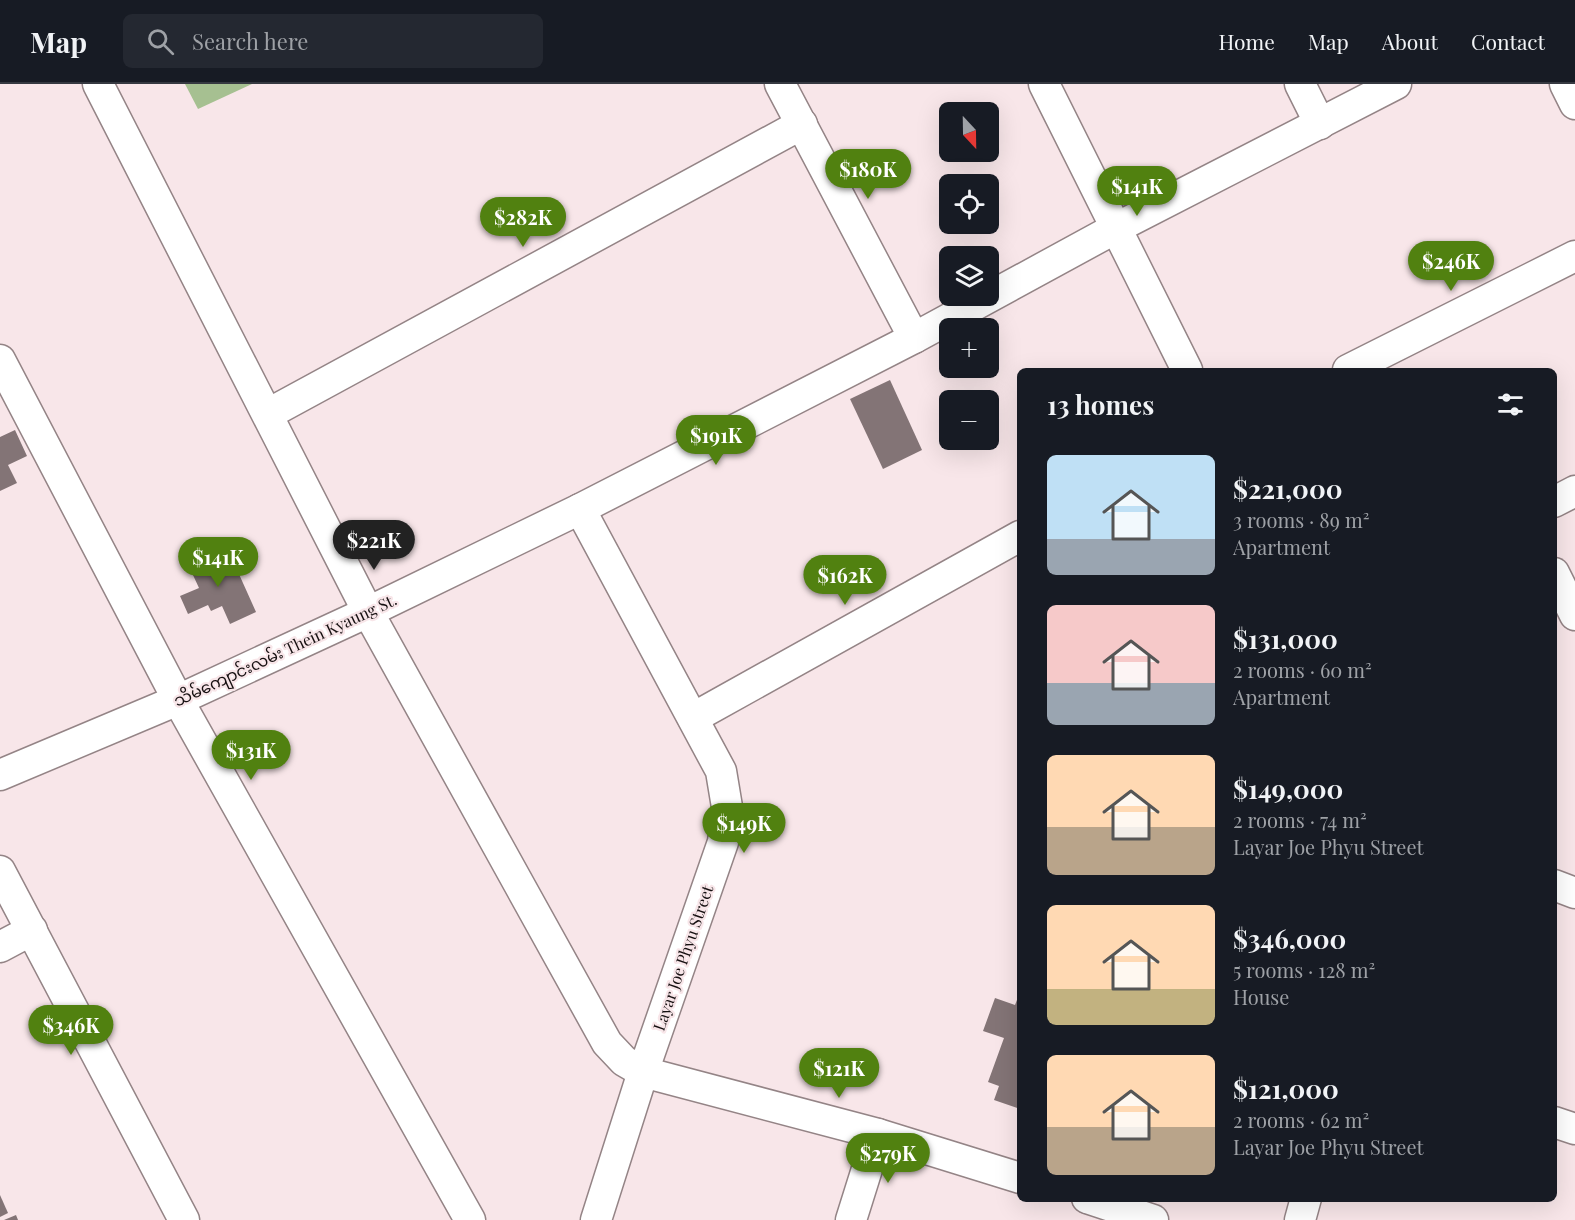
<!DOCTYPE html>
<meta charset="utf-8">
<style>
:root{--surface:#171b24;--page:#242831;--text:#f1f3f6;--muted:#9ea1a6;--line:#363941;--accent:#518110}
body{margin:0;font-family:"Playfair Display","Noto Sans Myanmar",serif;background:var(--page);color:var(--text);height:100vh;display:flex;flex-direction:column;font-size:22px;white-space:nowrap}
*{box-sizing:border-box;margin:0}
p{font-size:20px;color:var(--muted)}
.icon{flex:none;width:33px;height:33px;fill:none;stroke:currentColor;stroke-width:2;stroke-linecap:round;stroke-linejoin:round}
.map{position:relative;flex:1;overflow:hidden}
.side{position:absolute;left:1017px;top:284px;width:540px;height:834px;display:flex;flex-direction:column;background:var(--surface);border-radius:9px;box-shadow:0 6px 24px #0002}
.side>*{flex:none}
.needle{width:39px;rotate:158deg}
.fabs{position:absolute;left:939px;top:18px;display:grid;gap:12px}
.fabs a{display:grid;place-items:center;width:60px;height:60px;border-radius:9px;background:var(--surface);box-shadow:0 6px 24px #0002;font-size:30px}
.price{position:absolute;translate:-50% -51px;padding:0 14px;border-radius:21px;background:var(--accent);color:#fff;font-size:20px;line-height:39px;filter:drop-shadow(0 2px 3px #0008)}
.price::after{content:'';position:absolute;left:50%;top:36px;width:18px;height:14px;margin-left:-9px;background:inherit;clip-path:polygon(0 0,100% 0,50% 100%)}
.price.current{background:#222;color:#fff}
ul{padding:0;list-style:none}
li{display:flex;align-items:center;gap:18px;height:150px;padding:0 30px}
li span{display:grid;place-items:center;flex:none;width:168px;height:120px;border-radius:9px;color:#555}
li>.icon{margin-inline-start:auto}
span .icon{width:72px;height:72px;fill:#fffc;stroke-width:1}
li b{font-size:26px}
h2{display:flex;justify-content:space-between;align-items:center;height:72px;padding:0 30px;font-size:26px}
header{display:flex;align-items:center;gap:36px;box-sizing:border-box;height:84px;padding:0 30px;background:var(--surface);border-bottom:2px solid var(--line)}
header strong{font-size:28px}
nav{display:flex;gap:33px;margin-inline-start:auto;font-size:21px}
.search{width:420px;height:54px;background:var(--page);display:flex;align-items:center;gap:15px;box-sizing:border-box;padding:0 21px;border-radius:9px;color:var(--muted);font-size:22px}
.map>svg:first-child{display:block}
.water{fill:#a6c091}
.building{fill:#837476}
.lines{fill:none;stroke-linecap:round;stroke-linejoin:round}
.street-casing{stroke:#948486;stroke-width:33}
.street{stroke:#fff;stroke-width:30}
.labels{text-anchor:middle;stroke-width:4.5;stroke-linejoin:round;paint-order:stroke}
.street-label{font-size:16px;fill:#161011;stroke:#f8e6e9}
</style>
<header>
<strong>Map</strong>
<div class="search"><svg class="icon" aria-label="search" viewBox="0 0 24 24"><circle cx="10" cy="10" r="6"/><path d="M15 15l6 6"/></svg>Search here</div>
<nav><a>Home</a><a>Map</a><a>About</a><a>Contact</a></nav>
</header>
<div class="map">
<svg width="1575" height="1136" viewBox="0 0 1575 1136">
<rect width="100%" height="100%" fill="#f8e6e9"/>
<!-- water -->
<polygon class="water" points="185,0 252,0 198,25"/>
<!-- building -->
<g class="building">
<polygon points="890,296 922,366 883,385 850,315"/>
<polygon points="15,346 27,372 8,381 17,399 0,407 0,353"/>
<polygon points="214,466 218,477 227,473 230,480 234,479 256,528 230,540 222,522 211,527 208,521 188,530 180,512 199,504 187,478"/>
<polygon points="1020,908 1020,1025 994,1016 999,1002 988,998 1004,954 983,947 995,914 1015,921"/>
<polygon points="0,1111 8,1129 0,1133"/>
<polygon points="16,1131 18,1136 4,1136"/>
</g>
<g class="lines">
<defs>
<g id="street">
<polyline points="98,0 368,528 607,959 624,977 643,988 878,1050 1020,1094"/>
<polyline points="780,0 914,254"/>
<polyline points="1044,0 1187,286"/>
<polyline points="1300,0 1320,40"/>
<polyline points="1565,0 1575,20"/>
<polyline points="0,276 178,616 470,1136"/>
<polyline points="1348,286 1575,172"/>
<polyline points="268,330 802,40"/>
<polyline points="1554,418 1575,407"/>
<polyline points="580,425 721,687 727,723 723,758 643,988 596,1136"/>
<polyline points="1554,489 1575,531"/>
<polyline points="693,634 1020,452"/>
<polyline points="0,691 178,616 368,528 580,425 914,254 1116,144 1396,0"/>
<polyline points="0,787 184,1136"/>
<polyline points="1554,801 1575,809"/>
<polyline points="0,863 32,846"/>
<polyline points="1554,1038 1575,1045"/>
<polyline points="1087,1114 1153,1136"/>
<polyline points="851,1136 878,1050"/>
<polyline points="1300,1136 1306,1114"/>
</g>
</defs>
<!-- street casing -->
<use href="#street" class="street-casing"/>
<!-- street -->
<use href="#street" class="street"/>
</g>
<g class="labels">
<!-- street labels -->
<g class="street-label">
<text transform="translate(285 566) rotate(-25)" y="6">သိမ်ကျောင်းလမ်း Thein Kyaung St.</text>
<text transform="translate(683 874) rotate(-71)" y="6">Layar Joe Phyu Street</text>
</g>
</g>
</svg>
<div class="fabs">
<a><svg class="needle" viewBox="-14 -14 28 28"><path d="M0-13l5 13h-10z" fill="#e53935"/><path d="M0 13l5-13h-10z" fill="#9ea1a6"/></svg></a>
<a><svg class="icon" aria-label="locate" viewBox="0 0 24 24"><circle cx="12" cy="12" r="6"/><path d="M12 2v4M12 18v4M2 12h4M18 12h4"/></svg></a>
<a><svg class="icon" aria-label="layers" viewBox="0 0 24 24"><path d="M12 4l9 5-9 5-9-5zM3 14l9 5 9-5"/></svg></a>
<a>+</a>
<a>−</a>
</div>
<b class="price" style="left:868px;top:116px">$180K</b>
<b class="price" style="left:1137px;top:133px">$141K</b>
<b class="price" style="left:523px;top:164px">$282K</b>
<b class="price" style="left:1451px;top:208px">$246K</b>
<b class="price" style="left:716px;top:382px">$191K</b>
<b class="price current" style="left:374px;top:487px">$221K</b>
<b class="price" style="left:218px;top:504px">$141K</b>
<b class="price" style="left:845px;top:522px">$162K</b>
<b class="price" style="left:251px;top:697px">$131K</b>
<b class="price" style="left:744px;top:770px">$149K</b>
<b class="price" style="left:71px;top:972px">$346K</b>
<b class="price" style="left:839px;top:1015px">$121K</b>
<b class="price" style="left:888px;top:1100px">$279K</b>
<section class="side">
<h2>13 homes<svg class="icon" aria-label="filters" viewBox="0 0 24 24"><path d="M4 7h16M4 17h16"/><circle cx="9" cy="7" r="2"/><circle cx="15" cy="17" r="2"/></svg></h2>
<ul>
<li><span style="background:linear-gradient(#bfe0f5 70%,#9aa5b1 0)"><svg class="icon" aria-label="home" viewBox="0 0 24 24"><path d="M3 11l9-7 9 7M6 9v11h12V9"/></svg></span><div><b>$221,000</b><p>3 rooms · 89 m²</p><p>Apartment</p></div></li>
<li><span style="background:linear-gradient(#f6c9c9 65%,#9aa5b1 0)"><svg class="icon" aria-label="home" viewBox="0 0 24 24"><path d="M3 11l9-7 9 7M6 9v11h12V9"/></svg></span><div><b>$131,000</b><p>2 rooms · 60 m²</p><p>Apartment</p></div></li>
<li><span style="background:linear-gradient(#ffd9b3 60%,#b9a48a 0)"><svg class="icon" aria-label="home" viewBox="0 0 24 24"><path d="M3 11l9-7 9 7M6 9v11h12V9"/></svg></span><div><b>$149,000</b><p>2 rooms · 74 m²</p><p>Layar Joe Phyu Street</p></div></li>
<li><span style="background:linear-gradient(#ffd9b3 70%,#c2b280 0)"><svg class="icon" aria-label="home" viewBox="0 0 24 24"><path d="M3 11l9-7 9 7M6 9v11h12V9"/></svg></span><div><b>$346,000</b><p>5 rooms · 128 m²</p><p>House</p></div></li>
<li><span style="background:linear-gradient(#ffd9b3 60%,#b9a48a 0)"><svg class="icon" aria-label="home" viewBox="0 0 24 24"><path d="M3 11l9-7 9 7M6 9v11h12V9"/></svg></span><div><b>$121,000</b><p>2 rooms · 62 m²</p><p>Layar Joe Phyu Street</p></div></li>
</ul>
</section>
</div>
